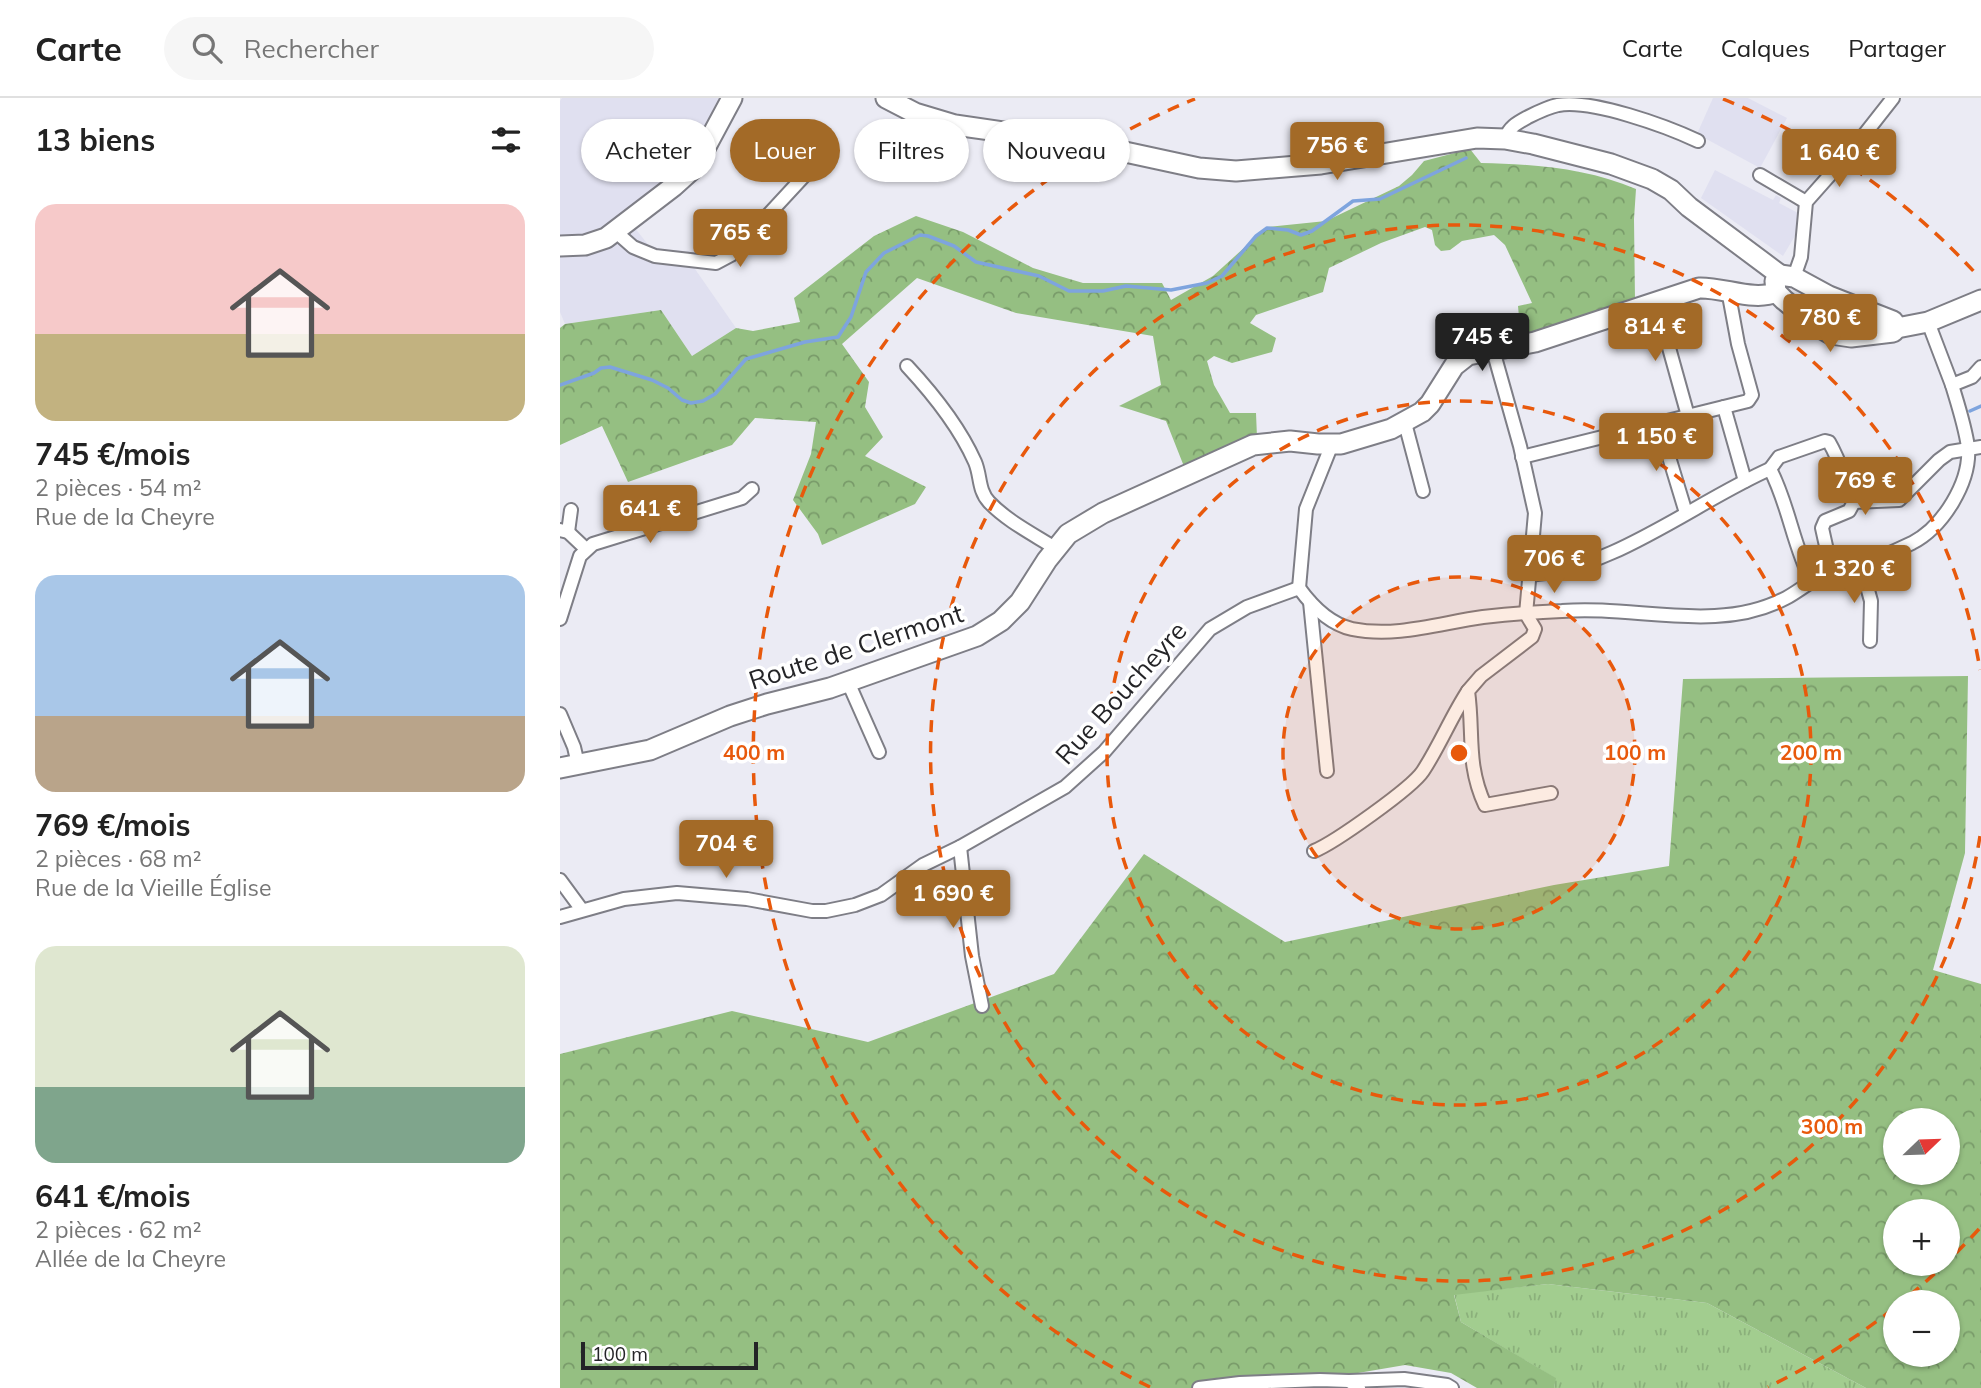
<!DOCTYPE html>
<html lang="fr">
<meta charset="utf-8">
<style>
:root{--surface:#fff;--page:#f6f6f6;--text:#222;--muted:#767676;--line:#e0e0e0;--accent:#a36a27}
body{margin:0;font-family:Mulish,sans-serif;background:var(--page);color:var(--text);height:100vh;display:flex;flex-direction:column;font-size:26px;white-space:nowrap}
*{box-sizing:border-box;margin:0}
p{font-size:23px;color:var(--muted)}
.icon{flex:none;width:38px;height:38px;fill:none;stroke:currentColor;stroke-width:2;stroke-linecap:round;stroke-linejoin:round}
.map{position:relative;flex:1;overflow:hidden}
.sheet{display:flex;flex-direction:column;background:var(--surface);width:560px}
.sheet>*{flex:none}
.hud{position:absolute;left:21px;top:21px;width:665px;height:63px;display:flex;gap:14px}
.needle{width:46px;rotate:67deg}
.fabs{position:absolute;left:1323px;top:1010px;display:grid;gap:14px}
.fabs a{display:grid;place-items:center;width:77px;height:77px;border-radius:50%;background:var(--surface);box-shadow:0 2px 5px #0004;font-size:35px}
.scale{position:absolute;left:21px;bottom:18px;width:177px;box-sizing:border-box;padding-left:7px;border:4px solid #242427;border-top:0;font-size:19px;line-height:24px;white-space:nowrap;color:#242427;-webkit-text-stroke:5px #fff;paint-order:stroke}
.price{position:absolute;translate:-50% -60px;padding:0 16px;border-radius:7px;background:var(--accent);color:#fff;font-size:23px;line-height:46px;filter:drop-shadow(0 2px 4px #0008)}
.price::after{content:'';position:absolute;left:50%;top:42px;width:21px;height:16px;margin-left:-10px;background:inherit;clip-path:polygon(0 0,100% 0,50% 100%)}
.price.current{background:#222;color:#fff}
ul{padding:0;list-style:none}
li{display:grid;align-content:center;gap:14px;height:371px;padding:0 35px}
li span{display:grid;place-items:center;height:217px;border-radius:21px;color:#555}
li>.icon{margin-inline-start:auto}
span .icon{width:126px;height:126px;fill:#fffc;stroke-width:1}
li b{font-size:30px}
h2{display:flex;justify-content:space-between;align-items:center;height:84px;padding:0 35px;font-size:30px}
.chip{padding:0 24px;border-radius:32px;background:var(--surface);box-shadow:0 2px 5px #0004;font-size:24px;line-height:63px}
.chip.current{background:var(--accent);color:#fff}
header{display:flex;align-items:center;gap:42px;box-sizing:border-box;height:98px;padding:0 35px;background:var(--surface);border-bottom:2px solid var(--line)}
header strong{font-size:33px}
nav{display:flex;gap:38px;margin-inline-start:auto;font-size:24px}
.search{width:490px;height:63px;background:var(--page);display:flex;align-items:center;gap:18px;box-sizing:border-box;padding:0 24px;border-radius:38px;color:var(--muted);font-size:26px}
main{display:flex;flex:1;min-height:0}
.map>svg:first-child{display:block}
.built{fill:#e0e0f0}
.grass{fill:url(#grass-tufts)}
.forest{fill:url(#forest-crowns);fill-rule:evenodd}
.lines{fill:none;stroke-linecap:round;stroke-linejoin:round}
.stream{stroke:#7ea4de;stroke-width:3.5}
.street-casing{stroke:#7e7e86;stroke-width:16}
.secondary-casing{stroke:#7e7e86;stroke-width:23}
.street{stroke:#fff;stroke-width:12}
.secondary{stroke:#fff;stroke-width:19}
.ring{fill:none;stroke:#e8590c;stroke-width:3.5;stroke-dasharray:12 9}
.labels{text-anchor:middle;stroke-width:7;stroke-linejoin:round;paint-order:stroke}
.street-label{font-size:26px;fill:#242427;stroke:#fff}
.centre{fill:#e8590c;stroke:#fff;stroke-width:3.5}
.ring-label{font-size:21px;text-anchor:middle;font-weight:bold;fill:#e8590c;stroke:#fff;stroke-width:7;stroke-linejoin:round;paint-order:stroke}
</style>
<header>
<strong>Carte</strong>
<div class="search"><svg class="icon" aria-label="search" viewBox="0 0 24 24"><circle cx="10" cy="10" r="6"/><path d="M15 15l6 6"/></svg>Rechercher</div>
<nav><a>Carte</a><a>Calques</a><a>Partager</a></nav>
</header>
<main>
<section class="sheet">
<h2>13 biens<svg class="icon" aria-label="filters" viewBox="0 0 24 24"><path d="M4 7h16M4 17h16"/><circle cx="9" cy="7" r="2"/><circle cx="15" cy="17" r="2"/></svg></h2>
<ul>
<li><span style="background:linear-gradient(#f6c9c9 60%,#c2b280 0)"><svg class="icon" aria-label="home" viewBox="0 0 24 24"><path d="M3 11l9-7 9 7M6 9v11h12V9"/></svg></span><div><b>745 €/mois</b><p>2 pièces · 54 m²</p><p>Rue de la Cheyre</p></div></li>
<li><span style="background:linear-gradient(#a9c7e8 65%,#b9a48a 0)"><svg class="icon" aria-label="home" viewBox="0 0 24 24"><path d="M3 11l9-7 9 7M6 9v11h12V9"/></svg></span><div><b>769 €/mois</b><p>2 pièces · 68 m²</p><p>Rue de la Vieille Église</p></div></li>
<li><span style="background:linear-gradient(#dfe7d0 65%,#7fa58c 0)"><svg class="icon" aria-label="home" viewBox="0 0 24 24"><path d="M3 11l9-7 9 7M6 9v11h12V9"/></svg></span><div><b>641 €/mois</b><p>2 pièces · 62 m²</p><p>Allée de la Cheyre</p></div></li>
</ul>
</section>
<div class="map">
<svg width="1421" height="1290" viewBox="0 0 1421 1290">
<defs>
<pattern id="grass-tufts" width="24" height="20" patternUnits="userSpaceOnUse" patternTransform="scale(1.75)"><rect width="24" height="20" fill="#a2cd8f"/><path d="M3 7l-1-3M5 7V3M7 7l1-3M15 17l-1-3M17 17v-4M19 17l1-3" fill="none" stroke="#8bb07b"/></pattern>
<pattern id="forest-crowns" width="20" height="18" patternUnits="userSpaceOnUse" patternTransform="scale(1.75)"><rect width="20" height="18" fill="#95bf82"/><path d="M2 6a3 3 0 1 1 6 0M12 15a3 3 0 1 1 6 0" fill="none" stroke="#799b6a"/></pattern>
</defs>
<rect width="100%" height="100%" fill="#ebebf4"/>
<!-- built -->
<g class="built">
<polygon points="2,0 159,0 131,55 119,70 62,114 90,149 106,152 129,153 135,171 176,230 132,258 101,212 5,226 0,214 0,3"/>
<polygon points="1153,0 1188,0 1227,20 1200,70 1137,36"/>
<polygon points="1155,72 1213,102 1216,97 1221,100 1219,105 1240,116 1239,131 1223,158 1141,100"/>
</g>
<!-- grass -->
<polygon class="grass" points="988,1186 1147,1205 1306,1290 994,1290 995,1280 901,1224 894,1196"/>
<!-- forest -->
<g class="forest">
<path d="M 910,51 L 921,65 C 973,66 1027,70 1076,91 L 1074,121 L 1075,202 L 981,234 L 922,244 L 921,226 L 959,219 L 958,208 L 972,205 L 945,147 L 934,137 L 902,143 L 890,152 L 881,153 L 875,147 L 872,132 L 865,129 L 821,145 L 769,170 L 763,194 L 696,217 L 690,225 L 716,240 L 712,254 L 672,265 L 654,258 L 647,263 L 654,287 L 670,315 L 696,315 L 697,339 L 625,371 L 606,323 L 559,308 L 601,287 L 593,238 L 456,215 L 357,180 L 282,246 L 309,284 L 305,309 L 323,339 L 305,358 L 366,389 L 355,406 L 262,447 L 258,436 L 233,402 L 251,356 L 256,324 L 195,320 L 172,347 L 68,384 L 42,328 L 0,347 L 0,230 L 5,226 L 101,212 L 132,258 L 176,230 L 193,233 L 240,224 L 234,200 L 314,138 L 356,118 L 403,134 L 473,170 L 523,185 L 602,185 L 611,202 L 653,178 L 707,129 L 766,123 L 839,88 L 852,77 L 864,63 Z"/>
<path d="M 1408,578 L 1405,755 L 1373,872 L 1421,886 L 1421,1290 L 1306,1290 L 1147,1205 L 988,1186 L 894,1197 L 901,1224 L 996,1280 L 994,1290 L 917,1290 L 891,1275 L 845,1267 L 798,1275 L 803,1290 L 0,1290 L 0,956 L 172,913 L 308,944 L 494,876 L 584,756 L 725,844 L 994,787 L 1109,768 L 1123,581 ZM 1335,1022 L 1388,1022 L 1388,1074 L 1335,1074 ZM 1335,1113 L 1388,1113 L 1388,1166 L 1335,1166 ZM 1335,1204 L 1388,1204 L 1388,1256 L 1335,1256 Z"/>
</g>
<g class="lines">
<!-- stream -->
<g class="stream">
<polyline points="0,287 34,275 41,270 50,269 92,282 108,290 122,302 131,305 143,303 155,296 186,261 245,244 278,239 291,219 306,174 324,155 360,137 368,138 394,148 416,164 479,178 509,193 543,193 566,188 611,192 647,185 662,178 696,138 707,130 728,132 741,137 752,133 793,103 820,101 906,60"/>
<polyline points="1410,313 1421,308"/>
</g>
<defs>
<g id="street">
<path d="M 945,41 C 949,29 957,25 968,19 C 976,15 988,9 998,7 C 1032,1 1106,28 1138,43"/>
<polyline points="1200,77 1246,104"/>
<polyline points="56,134 73,149 95,158 156,165 171,157 270,50"/>
<polyline points="1234,179 1241,159 1246,104 1293,51 1333,0"/>
<polyline points="1096,203 1128,318"/>
<polyline points="1368,224 1392,287 1412,279 1421,269"/>
<path d="M 933,252 L 960,348 L 975,415 L 966,516 L 975,531 L 972,539 L 921,578 L 908,593 C 914,635 906,666 925,707 L 991,695"/>
<path d="M 347,268 C 374,297 399,328 415,364 C 421,378 418,392 429,404 C 447,423 473,436 495,450"/>
<polyline points="1164,309 1185,383"/>
<polyline points="845,325 863,393"/>
<polyline points="1099,326 1126,415"/>
<polyline points="962,359 1188,303 1192,297 1178,246 1168,192"/>
<path d="M 1210,371 L 1219,359 L 1265,343 L 1269,344 C 1276,356 1281,369 1286,382 C 1289,390 1288,397 1294,404 L 1339,402 L 1379,362 L 1390,354 L 1421,349"/>
<polyline points="0,432 8,434 26,451"/>
<polyline points="8,434 11,412"/>
<polyline points="1301,467 1311,503 1310,543"/>
<polyline points="1272,475 1262,430 1265,423 1289,413 1294,404"/>
<path d="M 968,477 C 1051,473 1135,404 1210,371 C 1229,407 1233,448 1252,484"/>
<path d="M 739,490 C 752,508 770,526 792,531 C 836,540 880,525 923,519 C 949,516 976,514 1002,513 C 1054,509 1104,521 1155,518 C 1179,517 1205,511 1226,500 C 1239,493 1250,483 1263,478 C 1273,474 1283,473 1293,470 C 1313,463 1333,454 1352,445 C 1383,429 1411,384 1408,349 C 1405,328 1398,307 1392,287"/>
<polyline points="739,490 746,411 772,346"/>
<polyline points="750,504 767,673"/>
<polyline points="0,521 20,458 33,446 182,400 192,391"/>
<polyline points="288,584 319,654"/>
<polyline points="0,616 14,649 18,666"/>
<polyline points="400,749 412,858 422,908"/>
<path d="M 754,753 C 774,745 852,690 863,673 C 880,647 891,619 908,593"/>
<polyline points="0,782 22,812"/>
<polyline points="0,819 64,801 117,795 187,801 252,813 266,813 295,807 321,797 363,767 400,749 505,689 544,654 650,531 687,509 739,490"/>
<polyline points="789,1283 844,1281 887,1287 892,1290"/>
<polyline points="639,1290 680,1285 760,1282 789,1283 799,1290"/>
</g>
<g id="secondary">
<polyline points="326,0 355,15 395,27 528,46 639,70 676,73 761,66 917,40 945,41 973,46 1051,66 1092,81 1111,92 1129,109 1220,177"/>
<polyline points="0,148 25,147 46,140 114,88 135,69 172,0"/>
<polyline points="1220,177 1234,179 1269,198 1333,223 1337,230"/>
<polyline points="1215,183 1216,194 1224,202 1252,225 1271,236 1291,239 1333,234 1337,230 1368,224 1421,202"/>
<path d="M 0,670 L 90,652 L 170,618 L 207,606 L 270,590 L 417,538 L 441,523 L 460,504 L 487,462 L 508,436 L 543,415 L 693,347 L 730,343 L 758,346 L 781,346 L 831,331 L 862,314 L 870,306 L 894,268 L 908,257 L 975,244 L 1139,190 C 1163,189 1195,204 1216,194"/>
</g>
</defs>
<!-- street casing -->
<use href="#street" class="street-casing"/>
<!-- secondary casing -->
<use href="#secondary" class="secondary-casing"/>
<!-- street -->
<use href="#street" class="street"/>
<!-- secondary -->
<use href="#secondary" class="secondary"/>
</g>
<!-- distance rings -->
<circle cx="899" cy="655" r="176" fill="#e8590c" fill-opacity=".12"/>
<g class="ring">
<circle cx="899" cy="655" r="176"/>
<circle cx="899" cy="655" r="352"/>
<path d="M1420 738A528 528 0 1 1 1420 572"/>
<path d="M1419 1131A705 705 0 0 1 1343 1203M1333 1211A705 705 0 0 1 1208 1289M590 1289A705 705 0 0 1 635 1M1163 1A705 705 0 0 1 1419 179"/>
</g>
<g class="labels">
<!-- street labels -->
<g class="street-label">
<text transform="translate(296 549) rotate(-18)" y="9">Route de Clermont</text>
<text transform="translate(561 595) rotate(-48)" y="9">Rue Boucheyre</text>
</g>
</g>
<circle cx="899" cy="655" r="10" class="centre"/>
<g class="ring-label">
<text x="1075" y="662">100 m</text>
<text x="1251" y="662">200 m</text>
<text x="194" y="662">400 m</text>
<text x="1272" y="1036">300 m</text>
</g>
</svg>
<div class="fabs">
<a><svg class="needle" viewBox="-14 -14 28 28"><path d="M0-13l5 13h-10z" fill="#e53935"/><path d="M0 13l5-13h-10z" fill="#767676"/></svg></a>
<a>+</a>
<a>−</a>
</div>
<div class="scale">100 m</div>
<b class="price" style="left:777px;top:84px">756 €</b>
<b class="price" style="left:1279px;top:91px">1 640 €</b>
<b class="price" style="left:180px;top:171px">765 €</b>
<b class="price" style="left:1270px;top:256px">780 €</b>
<b class="price" style="left:1095px;top:265px">814 €</b>
<b class="price current" style="left:922px;top:275px">745 €</b>
<b class="price" style="left:1096px;top:375px">1 150 €</b>
<b class="price" style="left:1305px;top:419px">769 €</b>
<b class="price" style="left:90px;top:447px">641 €</b>
<b class="price" style="left:994px;top:497px">706 €</b>
<b class="price" style="left:1294px;top:507px">1 320 €</b>
<b class="price" style="left:166px;top:782px">704 €</b>
<b class="price" style="left:393px;top:832px">1 690 €</b>
<div class="hud">
<a class="chip">Acheter</a>
<a class="chip current">Louer</a>
<a class="chip">Filtres</a>
<a class="chip">Nouveau</a>
</div>
</div>
</main>
